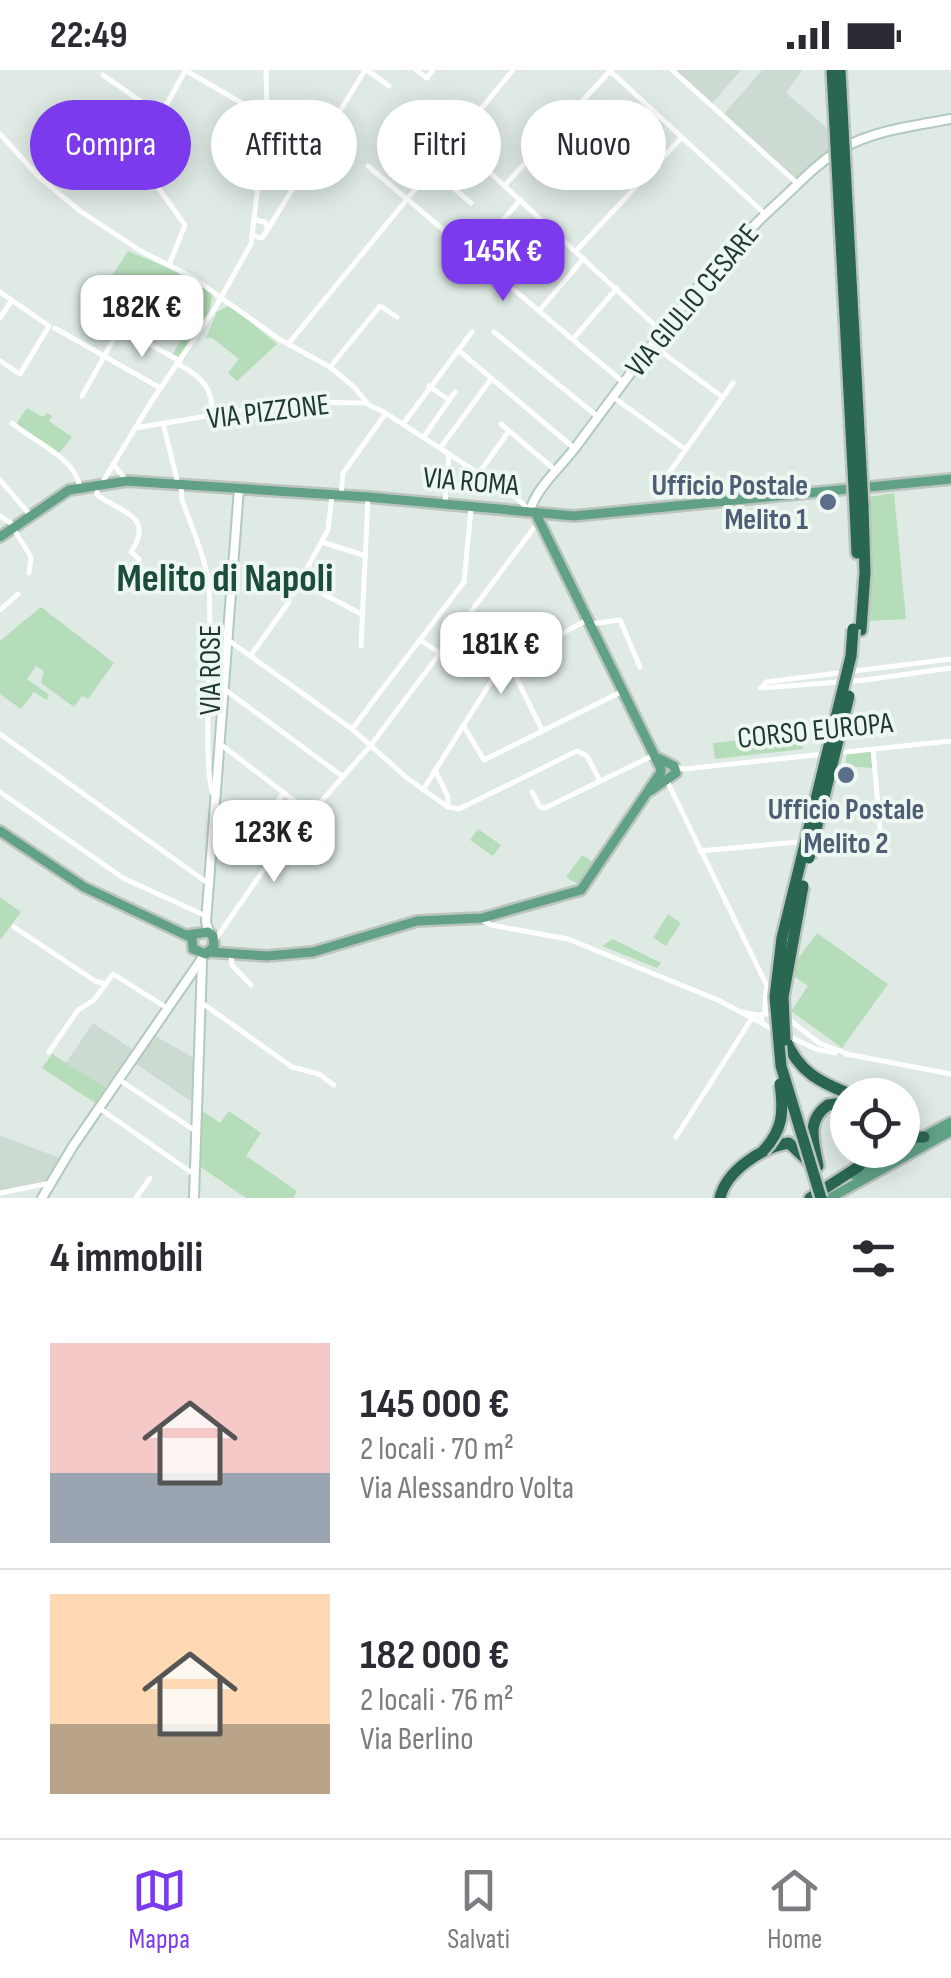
<!DOCTYPE html>
<html lang="it">
<meta charset="utf-8">
<style>
:root{--surface:#fff;--page:#f7f7f7;--text:#2b2b33;--muted:#7c7c81;--line:#e1e1e2;--accent:#7c3aed}
body{margin:0;font-family:"Sofia Sans Condensed",sans-serif;background:var(--page);color:var(--text);height:100vh;display:flex;flex-direction:column;font-size:38px;white-space:nowrap}
*{box-sizing:border-box;margin:0}
p{font-size:32px;color:var(--muted)}
.icon{flex:none;width:55px;height:55px;fill:none;stroke:currentColor;stroke-width:2;stroke-linecap:round;stroke-linejoin:round}
.map{position:relative;height:1128px;overflow:hidden}
.sheet{display:flex;flex-direction:column;background:var(--surface);flex:1}
.sheet>*{flex:none}
.guide{position:absolute;left:30px;top:30px;width:892px;height:90px;display:flex;gap:20px}
.tools{position:absolute;left:830px;top:1008px;display:grid;gap:20px}
.tools a{display:grid;place-items:center;width:90px;height:90px;border-radius:50%;background:var(--surface);box-shadow:0 5px 25px #0003;font-size:50px}
.price{position:absolute;translate:-50% -85px;padding:0 22px;border-radius:20px;background:#fff;color:#222;font-size:32px;line-height:65px;filter:drop-shadow(0 2px 5px #0008)}
.price::after{content:'';position:absolute;left:50%;top:60px;width:30px;height:22px;margin-left:-15px;background:inherit;clip-path:polygon(0 0,100% 0,50% 100%)}
.price.selected{background:var(--accent);color:#fff}
ul{padding:0;list-style:none}
li{display:flex;align-items:center;gap:30px;height:250px;padding:0 50px}
li+li{border-top:2px solid var(--line)}
li span{display:grid;place-items:center;flex:none;width:280px;height:200px;border-radius:0px;color:#555}
li>.icon{margin-inline-start:auto}
span .icon{width:120px;height:120px;fill:#fffc;stroke-width:1}
li b{font-size:42px}
h2{display:flex;justify-content:space-between;align-items:center;height:120px;padding:0 50px;font-size:42px}
.chip{padding:0 35px;border-radius:45px;background:var(--surface);box-shadow:0 5px 25px #0003;font-size:35px;line-height:90px}
.chip.selected{background:var(--accent);color:#fff}
.status{display:flex;justify-content:space-between;align-items:center;height:70px;padding:0 50px;background:var(--surface);direction:ltr}
.status svg{height:28px;fill:currentColor}
.tabs{display:flex;justify-content:space-around;align-items:center;height:140px;border-top:2px solid var(--line);background:var(--surface);font-size:28px;color:var(--muted)}
.tabs a{display:grid;justify-items:center;gap:5px}
.tabs .selected{color:var(--accent)}
.map>svg:first-child{display:block}
.built{fill:#ccdad1}
.green{fill:#b6ddba}
.lines{fill:none;stroke-linecap:round;stroke-linejoin:round}
.secondary-casing{stroke:#b1cabd;stroke-width:12}
.primary-casing{stroke:#bcc4c0;stroke-width:14}
.highway-casing{stroke:#bcc4c0;stroke-width:16}
.street{stroke:#fff;stroke-width:5}
.secondary{stroke:#fff;stroke-width:8}
.primary{stroke:#61a186;stroke-width:9}
.highway{stroke:#2a6751;stroke-width:11}
.highway-bridge-casing{stroke:#bcc4c0;stroke-width:16;stroke-linecap:butt}
.highway-bridge{stroke:#2a6751;stroke-width:11}
.service-dot{fill:#5c6f8a;stroke:#eef7f1;stroke-width:4}
.labels{text-anchor:middle;stroke-width:8;stroke-linejoin:round;paint-order:stroke}
.street-label{font-size:30px;fill:#1f3a2e;stroke:#eef7f1}
.service-label{font-size:30px;font-weight:bold;fill:#4e5e75;stroke:#eef7f1;text-anchor:end}
.district-label{font-size:40px;font-weight:bold;fill:#1b4d38;stroke:#eef7f1}
</style>
<div class="status"><b>22:49</b><svg viewBox="0 0 49 12"><path d="M0 12V9h3v3zM5 12V6h3v6zM10 12V3h3v9zM15 12V0h3v12zM26 1h20v11H26zM47 4h2v5h-2z"/></svg></div>
<div class="map">
<svg width="951" height="1128" viewBox="0 0 951 1128">
<rect width="100%" height="100%" fill="#deeae3"/>
<!-- built -->
<g class="built">
<polygon points="675,0 741,0 711,35"/>
<polygon points="762,0 802,0 786,23 850,78 803,115 723,45"/>
<polygon points="93,953 135,981 108,1020 66,993"/>
<polygon points="152,964 196,989 194,1033 133,992"/>
<polygon points="0,1066 63,1089 50,1111 0,1121"/>
</g>
<!-- green -->
<g class="green">
<polygon points="128,181 175,201 213,223 209,243 179,289 173,284 192,250 155,227 136,262 91,238"/>
<polygon points="230,235 277,274 237,311 228,303 239,289 212,268 206,268 217,242"/>
<polygon points="27,338 43,347 47,343 52,346 49,351 72,367 58,384 16,354"/>
<polygon points="894,423 906,549 868,551 869,427"/>
<polygon points="41,537 114,593 88,629 82,626 74,637 41,613 44,601 36,596 27,609 49,625 47,630 34,622 21,639 0,624 0,571"/>
<polygon points="779,666 780,669 802,666 803,679 715,689 713,673"/>
<polygon points="871,681 873,698 845,696 847,684"/>
<polygon points="478,759 501,775 493,786 470,770"/>
<polygon points="582,785 593,792 578,814 566,807"/>
<polygon points="0,827 21,842 0,870"/>
<polygon points="668,844 681,853 666,876 653,868"/>
<polygon points="817,863 888,914 842,978 791,941 808,916 788,902"/>
<polygon points="613,869 661,893 657,898 602,876"/>
<polygon points="52,984 107,1019 97,1034 42,998"/>
<polygon points="201,1040 220,1053 229,1041 261,1063 246,1086 297,1121 293,1128 246,1128 199,1096"/>
</g>
<g class="lines">
<defs>
<g id="secondary">
<path d="M 530,441 C 536,417 564,394 578,374 C 642,288 703,200 783,128 C 801,111 819,92 841,79 C 875,60 913,56 951,49"/>
<polyline points="209,862 206,852 239,418"/>
<polyline points="42,1128 73,1076 205,884"/>
<polyline points="194,1128 202,893"/>
</g>
<g id="primary">
<polyline points="535,442 661,699"/>
<polyline points="0,467 69,420 127,411 368,427 574,446 951,409"/>
<polyline points="650,721 676,703 674,696 658,688"/>
<polyline points="0,761 84,817 192,868"/>
<polyline points="187,865 208,862 213,866 214,876 206,884 193,879 192,868"/>
<polyline points="210,882 267,886 313,882 417,851 482,848 581,820 661,702"/>
<polyline points="902,1078 951,1052"/>
<polyline points="854,1105 900,1080"/>
<polyline points="830,1128 951,1061"/>
</g>
<g id="highway">
<polyline points="855,437 857,483"/>
<polyline points="861,560 865,502 863,436"/>
<path d="M 785,969 C 799,1002 819,1012 852,1025"/>
<polyline points="902,1067 924,1067"/>
<path d="M 818,1096 C 814,1072 805,1051 828,1035 L 848,1032"/>
<path d="M 720,1128 C 726,1101 762,1077 789,1073 L 810,1093"/>
<polyline points="810,1128 858,1097 873,1080"/>
</g>
</defs>
<!-- secondary casing -->
<use href="#secondary" class="secondary-casing"/>
<!-- primary casing -->
<use href="#primary" class="primary-casing"/>
<!-- highway casing -->
<use href="#highway" class="highway-casing"/>
<!-- street -->
<g class="street">
<polyline points="185,0 264,46"/>
<polyline points="266,0 267,44"/>
<polyline points="367,0 389,16"/>
<polyline points="416,0 427,8 433,0"/>
<polyline points="609,0 765,144"/>
<polyline points="672,0 798,114"/>
<polyline points="103,5 159,44"/>
<polyline points="84,35 142,76"/>
<polyline points="0,64 39,107 80,141 141,181 192,207 279,269 330,297 354,317 369,335 386,343 343,403 341,425"/>
<polyline points="397,70 471,133"/>
<polyline points="455,70 661,261"/>
<polyline points="368,96 624,313"/>
<polyline points="505,115 610,1"/>
<polyline points="268,159 365,0"/>
<polyline points="254,166 262,168 268,159 265,152 256,150"/>
<polyline points="576,181 682,67"/>
<polyline points="473,185 521,129"/>
<polyline points="169,195 185,155 137,88 185,1"/>
<polyline points="508,215 555,160"/>
<polyline points="0,222 49,256 20,304 0,291"/>
<polyline points="539,241 584,188"/>
<polyline points="0,248 12,230"/>
<polyline points="55,258 160,318"/>
<polyline points="494,262 597,346"/>
<polyline points="573,269 617,218"/>
<polyline points="289,273 513,0"/>
<polyline points="651,274 721,326"/>
<polyline points="458,280 575,379"/>
<path d="M 178,294 C 202,307 214,318 212,347"/>
<polyline points="330,297 380,236 397,247"/>
<polyline points="429,316 449,330"/>
<polyline points="82,326 120,258 180,291"/>
<polyline points="613,327 685,379"/>
<polyline points="384,342 518,429 530,441"/>
<path d="M 12,353 C 34,372 74,386 80,417"/>
<polyline points="163,353 177,410"/>
<polyline points="403,354 472,262"/>
<polyline points="501,354 555,400"/>
<polyline points="135,358 292,332 366,333"/>
<polyline points="425,365 455,322"/>
<polyline points="441,377 491,309"/>
<polyline points="113,394 127,411"/>
<polyline points="479,403 509,361"/>
<polyline points="669,403 733,313"/>
<polyline points="0,410 31,446"/>
<polyline points="102,413 151,332 215,238 251,174 266,49"/>
<path d="M 181,415 L 182,430 C 192,458 206,488 209,518 C 213,559 201,703 214,726"/>
<path d="M 97,416 L 97,425 C 122,443 155,446 131,482 L 139,489"/>
<polyline points="445,433 449,383"/>
<polyline points="0,446 14,455"/>
<polyline points="13,458 31,487 29,503"/>
<polyline points="322,472 366,486"/>
<polyline points="301,512 363,545"/>
<polyline points="293,524 328,460 332,425"/>
<polyline points="0,540 18,524"/>
<polyline points="590,554 620,550 640,597"/>
<polyline points="228,570 352,659 407,708 448,737"/>
<polyline points="420,570 440,583"/>
<polyline points="361,576 368,427"/>
<polyline points="251,585 289,532"/>
<polyline points="506,587 542,660"/>
<polyline points="761,618 766,612 951,589"/>
<polyline points="761,618 865,610 951,598"/>
<polyline points="224,619 342,706"/>
<polyline points="463,655 484,690 623,621"/>
<polyline points="352,659 464,512 471,439"/>
<polyline points="0,664 209,814"/>
<polyline points="220,674 309,742"/>
<polyline points="873,679 880,759"/>
<polyline points="835,683 951,671"/>
<polyline points="676,697 684,699 824,684"/>
<polyline points="435,700 448,727 448,737"/>
<polyline points="667,711 772,926"/>
<polyline points="423,720 509,583 554,568 587,550"/>
<polyline points="0,722 123,808 206,846"/>
<polyline points="532,722 540,737 545,738 654,685"/>
<polyline points="448,737 459,739 577,681 587,686 600,711"/>
<polyline points="700,781 798,772"/>
<polyline points="237,782 284,723"/>
<polyline points="479,848 491,855 568,869 718,930 765,955"/>
<polyline points="14,857 95,911 106,914"/>
<polyline points="215,870 274,785 371,675 533,459"/>
<polyline points="231,885 232,895 251,915"/>
<polyline points="202,933 292,997 319,1004 334,1015"/>
<polyline points="742,942 757,945 775,943"/>
<polyline points="765,942 766,919"/>
<polyline points="761,945 762,953 774,961"/>
<polyline points="787,948 819,973 848,984"/>
<polyline points="786,965 816,979 835,983"/>
<polyline points="49,982 78,940 94,930 113,904 167,938"/>
<polyline points="846,984 951,1004"/>
<polyline points="118,1009 194,1060"/>
<polyline points="99,1038 195,1105"/>
<polyline points="676,1067 754,945"/>
<polyline points="0,1123 51,1113"/>
<polyline points="136,1128 150,1108"/>
</g>
<!-- secondary -->
<use href="#secondary" class="secondary"/>
<!-- primary -->
<use href="#primary" class="primary"/>
<!-- highway -->
<use href="#highway" class="highway"/>
<defs>
<g id="highway-bridge">
<polyline points="832,0 855,437"/>
<polyline points="840,0 863,436"/>
<polyline points="809,788 849,626"/>
<polyline points="785,970 783,927 803,816"/>
<path d="M 763,1081 C 783,1060 784,1042 780,1014"/>
<polyline points="821,1128 781,996 775,927 782,868 851,586 853,559"/>
</g>
</defs>
<!-- highway-bridge casing -->
<use href="#highway-bridge" class="highway-bridge-casing"/>
<!-- highway-bridge -->
<use href="#highway-bridge" class="highway-bridge"/>
</g>
<!-- markers -->
<g class="service-dot">
<circle cx="828" cy="432" r="10"/>
<circle cx="846" cy="705" r="10"/>
</g>
<g class="labels">
<!-- street labels -->
<g class="street-label">
<text transform="translate(692 230) rotate(-50)" y="10">VIA GIULIO CESARE</text>
<text transform="translate(268 341) rotate(-7)" y="10">VIA PIZZONE</text>
<text transform="translate(471 411) rotate(5)" y="10">VIA ROMA</text>
<text transform="translate(210 600) rotate(-90)" y="10">VIA ROSE</text>
<text transform="translate(815 660) rotate(-6)" y="10">CORSO EUROPA</text>
</g>
<!-- service labels -->
<g class="service-label">
<text x="808" y="425">Ufficio Postale<tspan x="808" dy="34">Melito 1</tspan></text>
<text x="846" y="749" text-anchor="middle">Ufficio Postale<tspan x="846" dy="34">Melito 2</tspan></text>
</g>
<!-- district labels -->
<g class="district-label">
<text x="225" y="521">Melito di Napoli</text>
</g>
</g>
</svg>
<div class="tools">
<a><svg class="icon" aria-label="locate" viewBox="0 0 24 24"><circle cx="12" cy="12" r="6"/><path d="M12 2v4M12 18v4M2 12h4M18 12h4"/></svg></a>
</div>
<b class="price selected" style="left:503px;top:234px">145K €</b>
<b class="price" style="left:142px;top:290px">182K €</b>
<b class="price" style="left:501px;top:627px">181K €</b>
<b class="price" style="left:274px;top:815px">123K €</b>
<div class="guide">
<a class="chip selected">Compra</a>
<a class="chip">Affitta</a>
<a class="chip">Filtri</a>
<a class="chip">Nuovo</a>
</div>
</div>
<section class="sheet">
<h2>4 immobili<svg class="icon" aria-label="filters" viewBox="0 0 24 24"><path d="M4 7h16M4 17h16"/><circle cx="9" cy="7" r="2"/><circle cx="15" cy="17" r="2"/></svg></h2>
<ul>
<li><span style="background:linear-gradient(#f6c9c9 65%,#9aa5b1 0)"><svg class="icon" aria-label="home" viewBox="0 0 24 24"><path d="M3 11l9-7 9 7M6 9v11h12V9"/></svg></span><div><b>145 000 €</b><p>2 locali · 70 m²</p><p>Via Alessandro Volta</p></div></li>
<li><span style="background:linear-gradient(#ffd9b3 65%,#b9a48a 0)"><svg class="icon" aria-label="home" viewBox="0 0 24 24"><path d="M3 11l9-7 9 7M6 9v11h12V9"/></svg></span><div><b>182 000 €</b><p>2 locali · 76 m²</p><p>Via Berlino</p></div></li>
</ul>
</section>
<nav class="tabs">
<a class="selected"><svg class="icon" aria-label="map" viewBox="0 0 24 24"><path d="M3 6l6-2 6 2 6-2v14l-6 2-6-2-6 2zM9 4v14M15 6v14"/></svg>Mappa</a>
<a><svg class="icon" aria-label="saved" viewBox="0 0 24 24"><path d="M7 4h10v16l-5-4-5 4z"/></svg>Salvati</a>
<a><svg class="icon" aria-label="home" viewBox="0 0 24 24"><path d="M3 11l9-7 9 7M6 9v11h12V9"/></svg>Home</a>
</nav>
